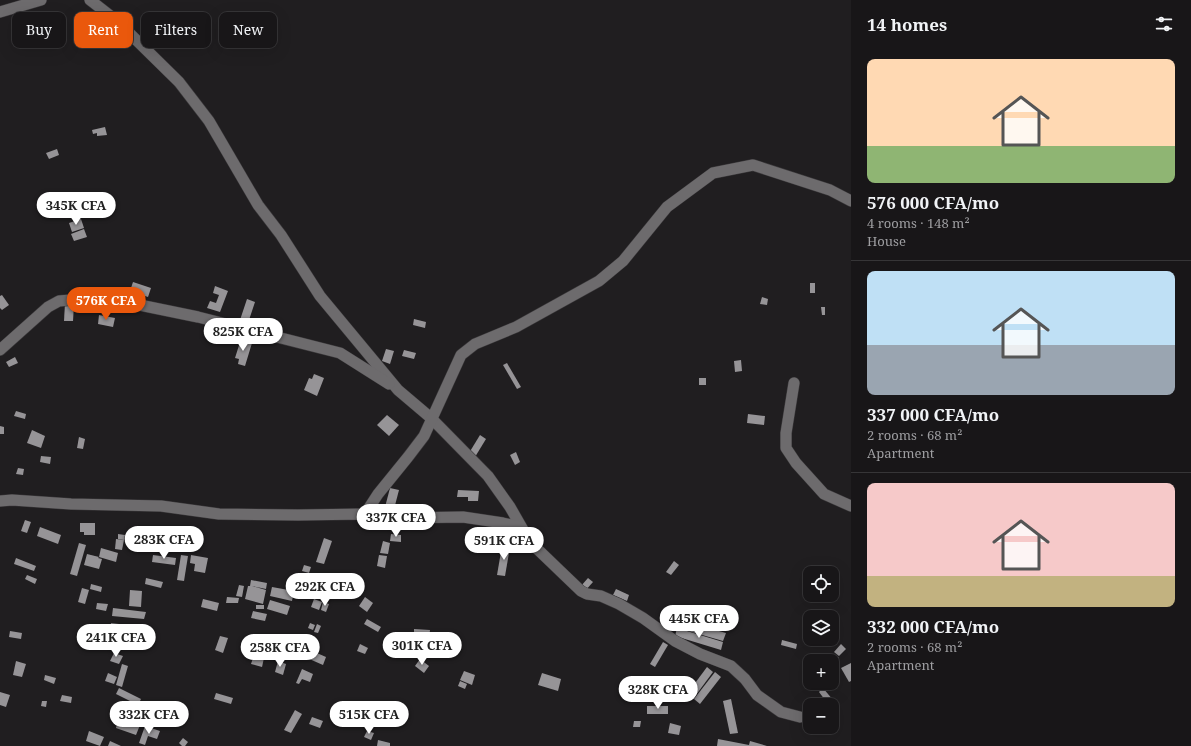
<!DOCTYPE html>
<meta charset="utf-8">
<style>
:root{--surface:#181618;--page:#252325;--text:#f1f3f6;--muted:#9f9fa2;--line:#363537;--accent:#ea580c}
body{margin:0;font-family:"Noto Serif",serif;background:var(--page);color:var(--text);height:100vh;display:flex;flex-direction:column;font-size:15px;white-space:nowrap}
*{box-sizing:border-box;margin:0}
p{font-size:13px;color:var(--muted)}
.icon{flex:none;width:22px;height:22px;fill:none;stroke:currentColor;stroke-width:2;stroke-linecap:round;stroke-linejoin:round}
.map{position:relative;flex:1;overflow:hidden}
.details{display:flex;flex-direction:column;background:var(--surface);width:340px}
.details>*{flex:none}
.guide{position:absolute;left:12px;top:12px;width:380px;height:36px;display:flex;gap:8px}
.fabs{position:absolute;left:803px;top:566px;display:grid;gap:8px}
.fabs a{display:grid;place-items:center;width:36px;height:36px;border-radius:8px;background:var(--surface);box-shadow:0 4px 16px #0002,0 0 0 1px var(--line);font-size:20px}
.price{position:absolute;translate:-50% -34px;padding:0 9px;border-radius:14px;background:#fff;color:#222;font-size:13px;line-height:26px;filter:drop-shadow(0 1px 2px #0008)}
.price::after{content:'';position:absolute;left:50%;top:24px;width:12px;height:9px;margin-left:-6px;background:inherit;clip-path:polygon(0 0,100% 0,50% 100%)}
.price.selected{background:var(--accent);color:#fff}
ul{padding:0;list-style:none}
li{display:grid;align-content:center;gap:8px;height:212px;padding:0 16px}
li+li{border-top:1px solid var(--line)}
li span{display:grid;place-items:center;height:124px;border-radius:8px;color:#555}
li>.icon{margin-inline-start:auto}
span .icon{width:72px;height:72px;fill:#fffc;stroke-width:1}
li b{font-size:17px}
h2{display:flex;justify-content:space-between;align-items:center;height:48px;padding:0 16px;font-size:17px}
.tag{padding:0 14px;border-radius:8px;background:var(--surface);box-shadow:0 4px 16px #0002,0 0 0 1px var(--line);font-size:14px;line-height:36px}
.tag.selected{background:var(--accent);color:#fff}
main{display:flex;flex:1;min-height:0}
.map>svg:first-child{display:block}
.building{fill:#969497}
.lines{fill:none;stroke-linecap:round;stroke-linejoin:round}
.minor-casing{stroke:#3c3a3c;stroke-width:12}
.minor{stroke:#6d6b6d;stroke-width:11}
</style>
<main>
<div class="map">
<svg width="851" height="746" viewBox="0 0 851 746">
<rect width="100%" height="100%" fill="#201e20"/>
<!-- building -->
<g class="building">
<polygon points="105,127 107,135 97,136 97,133 93,134 92,130"/>
<polygon points="57,149 59,155 49,159 46,153"/>
<polygon points="81,219 84,228 72,232 69,223"/>
<polygon points="84,229 87,237 74,241 71,234"/>
<polygon points="133,282 151,288 148,297 130,291"/>
<rect x="810" y="283" width="5" height="10"/>
<polygon points="215,286 228,291 220,312 207,308 210,301 216,303 219,295 213,293"/>
<polygon points="2,295 9,305 2,310 0,308 0,296"/>
<polygon points="762,297 768,299 767,305 760,304"/>
<polygon points="247,299 255,302 248,323 240,320"/>
<polygon points="65,303 74,304 73,321 64,321"/>
<polygon points="821,307 825,307 825,315 822,315"/>
<polygon points="99,315 115,318 113,327 98,324"/>
<polygon points="414,319 426,322 425,328 413,325"/>
<polygon points="241,339 252,343 245,366 238,364 239,359 235,358"/>
<polygon points="386,349 394,351 390,364 382,361"/>
<polygon points="404,350 416,353 414,359 402,356"/>
<polygon points="15,357 18,363 9,367 6,362"/>
<polygon points="741,360 742,371 735,372 734,361"/>
<polygon points="507,363 521,387 517,389 503,365"/>
<polygon points="314,374 324,378 317,396 304,390 309,378 312,379"/>
<rect x="699" y="378" width="7" height="7"/>
<polygon points="16,411 26,414 25,419 14,416"/>
<polygon points="748,414 765,416 764,425 747,423"/>
<polygon points="387,415 399,425 389,436 377,425"/>
<polygon points="0,426 4,427 4,434 0,434"/>
<polygon points="32,430 45,436 41,448 27,443"/>
<polygon points="480,435 486,439 475,457 469,453"/>
<polygon points="79,437 85,439 83,449 77,448"/>
<polygon points="516,452 520,462 515,465 510,455"/>
<polygon points="41,456 51,457 50,464 40,462"/>
<polygon points="18,468 24,469 23,475 16,474"/>
<polygon points="390,488 399,490 393,513 384,511"/>
<polygon points="458,490 479,491 478,501 468,501 468,497 457,497"/>
<polygon points="25,520 31,522 27,533 21,531"/>
<polygon points="80,523 95,523 95,535 84,535 84,532 80,532"/>
<polygon points="40,527 61,535 58,544 37,536"/>
<polygon points="154,527 172,528 172,534 161,533 161,540 153,540"/>
<polygon points="118,534 125,535 124,540 118,539"/>
<polygon points="391,534 401,535 401,542 390,541"/>
<polygon points="324,538 332,541 324,564 316,562"/>
<polygon points="116,539 124,540 122,550 115,549"/>
<polygon points="383,541 390,543 388,554 380,553"/>
<polygon points="79,543 86,545 77,576 70,574"/>
<polygon points="502,546 510,547 505,576 497,575"/>
<polygon points="101,548 118,553 116,562 99,557"/>
<polygon points="87,554 99,557 98,558 102,559 99,569 84,565"/>
<polygon points="153,555 176,558 175,565 152,562"/>
<polygon points="181,555 188,556 184,581 177,580"/>
<polygon points="191,555 208,558 205,573 194,571 195,564 190,563"/>
<polygon points="379,555 387,556 385,568 377,566"/>
<polygon points="16,558 36,566 34,571 14,564"/>
<polygon points="674,561 679,565 671,575 666,572"/>
<polygon points="304,565 311,567 309,573 302,571"/>
<polygon points="27,575 37,579 35,584 25,579"/>
<polygon points="146,578 163,582 161,588 145,584"/>
<polygon points="588,578 593,582 585,591 581,586"/>
<polygon points="251,580 267,583 266,589 252,586 266,590 263,604 245,599 248,586 250,586"/>
<polygon points="91,584 102,587 101,592 90,589"/>
<polygon points="239,585 244,586 242,597 236,596"/>
<polygon points="272,587 294,591 292,601 270,596"/>
<polygon points="82,588 89,590 85,604 78,602"/>
<polygon points="616,589 629,595 627,601 613,595"/>
<polygon points="130,590 142,591 141,607 129,606"/>
<polygon points="227,597 239,598 238,603 226,603"/>
<polygon points="365,597 373,603 367,612 359,606"/>
<polygon points="203,599 219,603 217,611 201,607"/>
<polygon points="314,599 322,602 319,610 311,607"/>
<polygon points="270,600 290,606 287,615 267,609"/>
<polygon points="323,602 329,604 326,612 321,610"/>
<polygon points="97,603 108,604 106,611 96,609"/>
<rect x="256" y="605" width="8" height="4"/>
<polygon points="113,608 146,612 144,619 112,616"/>
<polygon points="253,611 267,614 265,621 251,618"/>
<polygon points="367,619 381,627 378,632 364,624"/>
<polygon points="680,620 726,633 723,641 678,628"/>
<polygon points="111,623 143,627 142,636 110,632"/>
<polygon points="310,623 315,625 313,630 308,628"/>
<polygon points="317,624 321,626 318,633 314,632"/>
<polygon points="677,628 723,642 721,650 675,636"/>
<polygon points="414,629 430,630 429,639 414,637"/>
<polygon points="10,631 22,633 21,639 9,637"/>
<polygon points="304,634 311,636 310,642 302,640"/>
<polygon points="220,636 228,638 223,653 215,650"/>
<polygon points="399,637 408,640 402,655 393,651"/>
<polygon points="782,640 797,644 796,649 781,645"/>
<polygon points="663,642 668,645 655,667 650,664"/>
<polygon points="360,644 368,648 365,654 357,651"/>
<polygon points="841,644 846,649 839,656 834,652"/>
<polygon points="310,650 326,657 323,665 307,658"/>
<polygon points="114,653 123,656 119,664 110,661"/>
<polygon points="834,654 839,658 836,662 830,658"/>
<polygon points="254,655 264,658 262,667 251,664"/>
<polygon points="420,659 429,666 424,673 415,666"/>
<polygon points="16,661 26,664 22,677 13,675"/>
<polygon points="278,661 286,664 283,675 275,672"/>
<polygon points="851,663 851,681 849,682 841,668"/>
<polygon points="122,664 128,666 122,687 116,685"/>
<polygon points="707,667 713,672 693,699 687,694"/>
<polygon points="302,669 313,674 310,682 302,679 299,684 296,683"/>
<polygon points="464,671 475,675 472,685 460,680"/>
<polygon points="715,672 721,677 700,704 694,699"/>
<polygon points="108,673 117,677 114,684 105,681"/>
<polygon points="542,673 561,679 558,691 538,685"/>
<polygon points="45,675 56,678 54,684 44,680"/>
<polygon points="663,677 665,684 651,689 648,683"/>
<polygon points="460,681 467,684 465,689 458,686"/>
<polygon points="119,688 141,699 138,705 116,694"/>
<polygon points="823,688 833,700 828,704 819,692"/>
<polygon points="0,692 10,695 6,707 0,705"/>
<polygon points="216,693 233,698 231,704 214,699"/>
<polygon points="62,695 72,697 71,703 60,701"/>
<polygon points="731,699 738,733 730,734 723,701"/>
<polygon points="42,701 47,701 46,707 41,706"/>
<rect x="647" y="706" width="21" height="8"/>
<polygon points="295,710 302,714 291,733 284,730"/>
<polygon points="119,717 140,725 136,735 116,728"/>
<polygon points="312,717 323,721 320,728 309,724"/>
<polygon points="634,721 641,721 640,727 633,727"/>
<polygon points="670,723 681,726 679,735 668,733"/>
<polygon points="145,726 160,731 157,739 148,736 145,745 139,743"/>
<polygon points="89,731 104,737 100,746 86,741"/>
<polygon points="367,731 374,733 371,740 364,737"/>
<polygon points="183,738 188,742 185,746 182,746 179,743"/>
<polygon points="718,739 749,745 750,741 767,746 717,746"/>
<polygon points="378,740 390,743 390,746 377,746"/>
<polygon points="110,741 121,746 108,746"/>
</g>
<g class="lines">
<defs>
<g id="minor">
<polyline points="90,0 117,21 179,82 209,121 258,205 281,235 320,296 398,390 431,418 488,476 510,507 530,542 581,591 587,594 601,596 619,604 643,618 675,641 700,654 731,666 745,679 757,695 781,712 800,717"/>
<polyline points="0,12 41,0"/>
<polyline points="0,350 48,307 59,301 92,298 125,302 198,317 340,353 389,384"/>
<polyline points="794,383 786,433 786,448 796,463 824,494 851,506"/>
<polyline points="0,501 12,500 71,504 161,506 219,514 298,515 365,514 399,518 463,517 503,523 521,527"/>
<polyline points="365,514 378,494 408,457 424,436 461,355 475,344 516,327 599,281 623,261 667,207 713,173 753,165 830,190 851,201"/>
</g>
</defs>
<!-- minor casing -->
<use href="#minor" class="minor-casing"/>
<!-- minor -->
<use href="#minor" class="minor"/>
</g>
</svg>
<div class="fabs">
<a><svg class="icon" aria-label="locate" viewBox="0 0 24 24"><circle cx="12" cy="12" r="6"/><path d="M12 2v4M12 18v4M2 12h4M18 12h4"/></svg></a>
<a><svg class="icon" aria-label="layers" viewBox="0 0 24 24"><path d="M12 4l9 5-9 5-9-5zM3 14l9 5 9-5"/></svg></a>
<a>+</a>
<a>−</a>
</div>
<b class="price" style="left:76px;top:226px">345K CFA</b>
<b class="price selected" style="left:106px;top:321px">576K CFA</b>
<b class="price" style="left:243px;top:352px">825K CFA</b>
<b class="price" style="left:396px;top:538px">337K CFA</b>
<b class="price" style="left:164px;top:560px">283K CFA</b>
<b class="price" style="left:504px;top:561px">591K CFA</b>
<b class="price" style="left:325px;top:607px">292K CFA</b>
<b class="price" style="left:699px;top:639px">445K CFA</b>
<b class="price" style="left:116px;top:658px">241K CFA</b>
<b class="price" style="left:422px;top:666px">301K CFA</b>
<b class="price" style="left:280px;top:668px">258K CFA</b>
<b class="price" style="left:658px;top:710px">328K CFA</b>
<b class="price" style="left:149px;top:735px">332K CFA</b>
<b class="price" style="left:369px;top:735px">515K CFA</b>
<div class="guide">
<a class="tag">Buy</a>
<a class="tag selected">Rent</a>
<a class="tag">Filters</a>
<a class="tag">New</a>
</div>
</div>
<section class="details">
<h2>14 homes<svg class="icon" aria-label="filters" viewBox="0 0 24 24"><path d="M4 7h16M4 17h16"/><circle cx="9" cy="7" r="2"/><circle cx="15" cy="17" r="2"/></svg></h2>
<ul>
<li><span style="background:linear-gradient(#ffd9b3 70%,#8fb573 0)"><svg class="icon" aria-label="home" viewBox="0 0 24 24"><path d="M3 11l9-7 9 7M6 9v11h12V9"/></svg></span><div><b>576 000 CFA/mo</b><p>4 rooms · 148 m²</p><p>House</p></div></li>
<li><span style="background:linear-gradient(#bfe0f5 60%,#9aa5b1 0)"><svg class="icon" aria-label="home" viewBox="0 0 24 24"><path d="M3 11l9-7 9 7M6 9v11h12V9"/></svg></span><div><b>337 000 CFA/mo</b><p>2 rooms · 68 m²</p><p>Apartment</p></div></li>
<li><span style="background:linear-gradient(#f6c9c9 75%,#c2b280 0)"><svg class="icon" aria-label="home" viewBox="0 0 24 24"><path d="M3 11l9-7 9 7M6 9v11h12V9"/></svg></span><div><b>332 000 CFA/mo</b><p>2 rooms · 68 m²</p><p>Apartment</p></div></li>
</ul>
</section>
</main>
